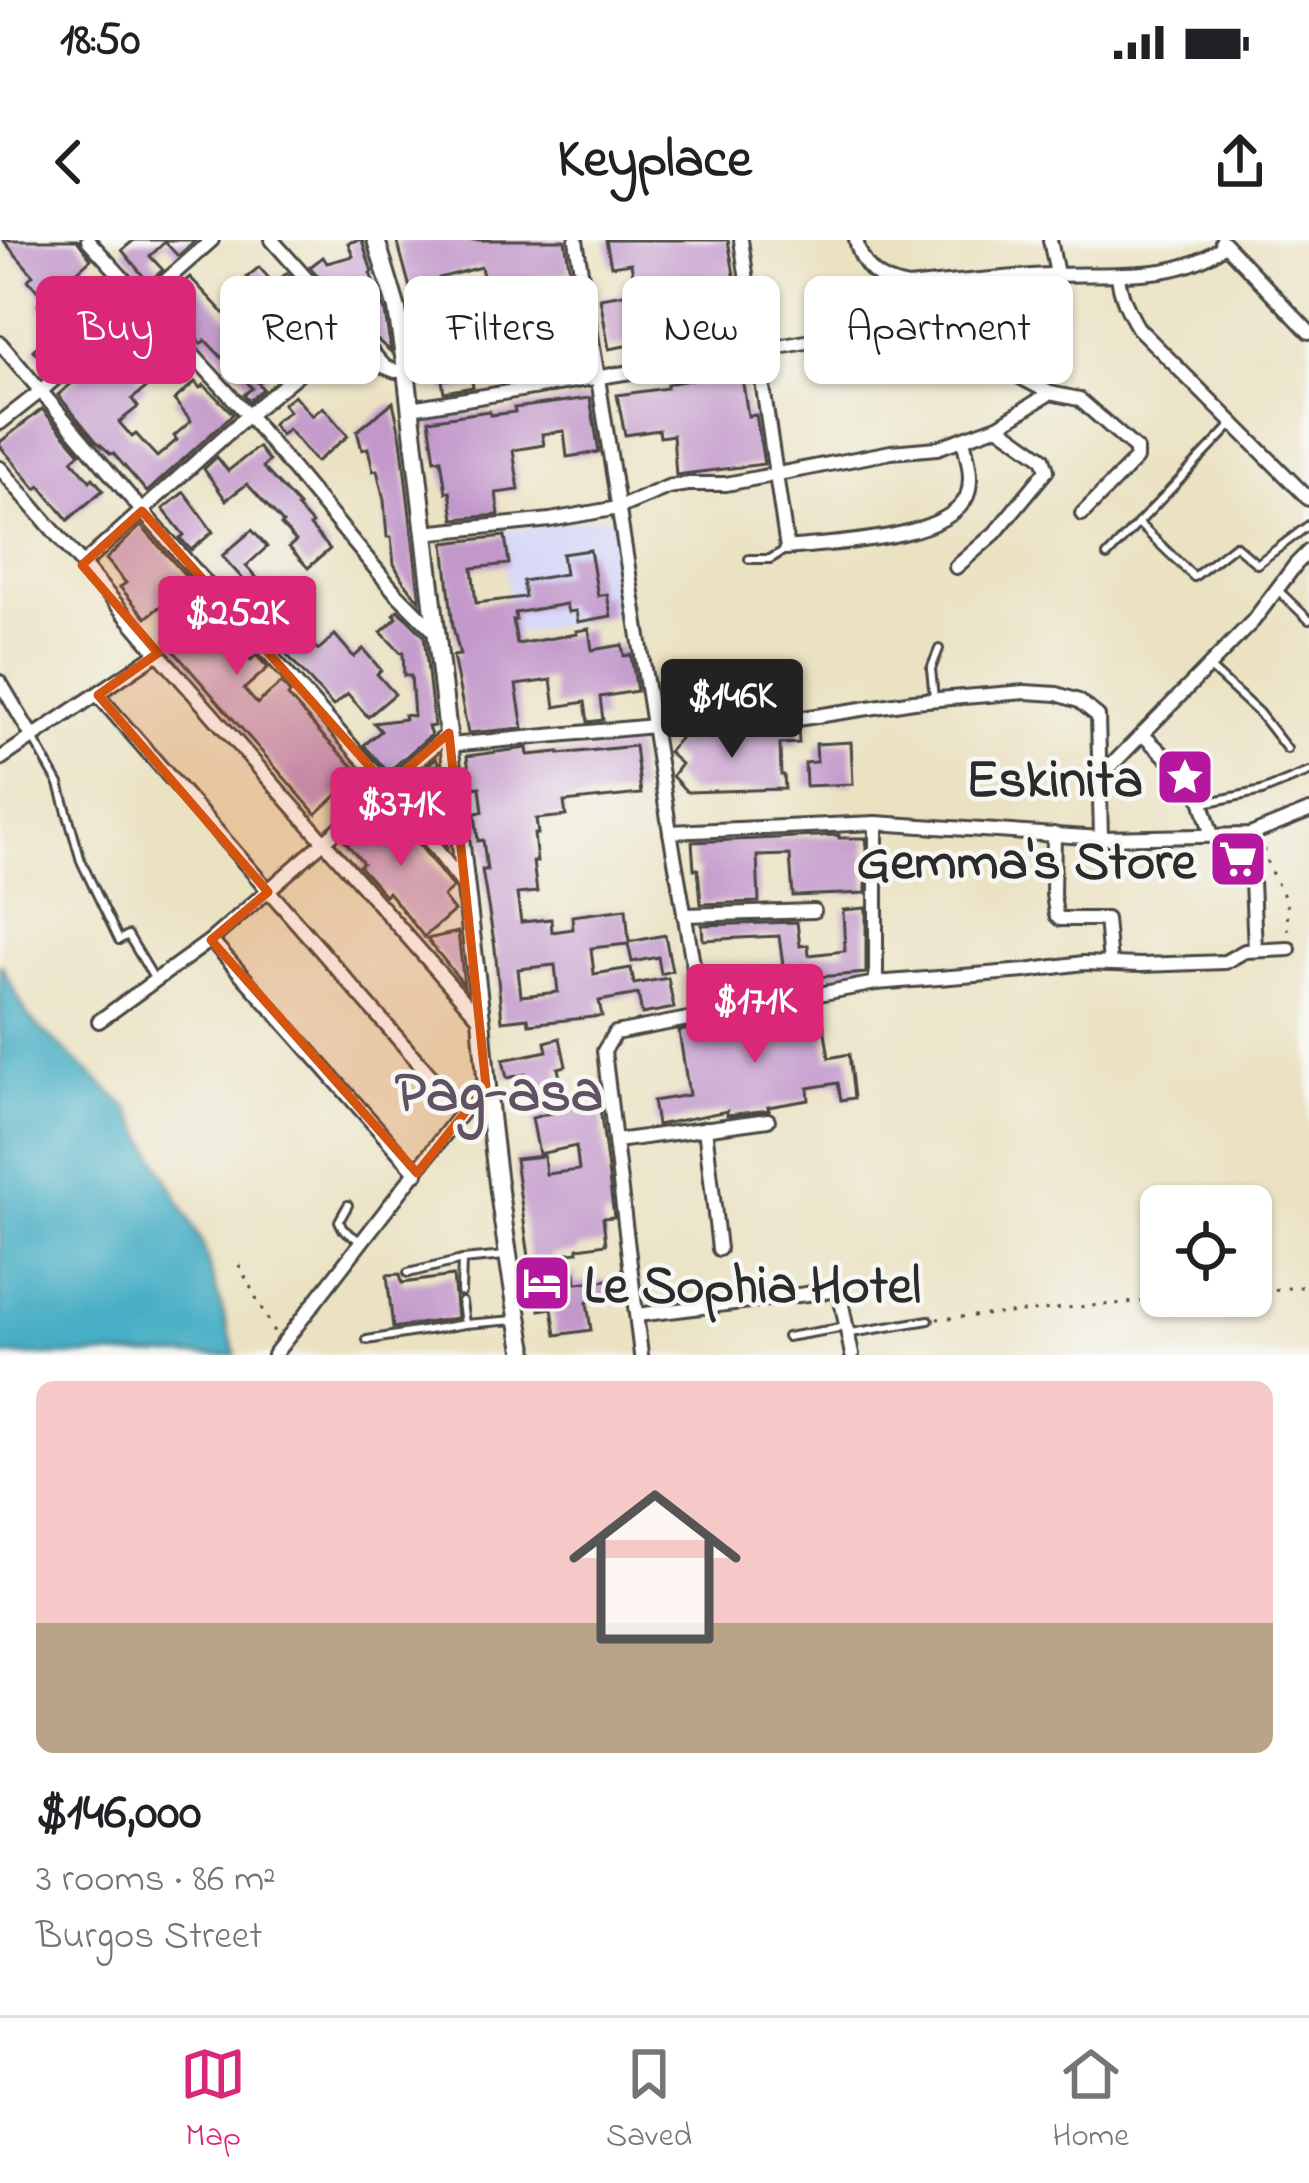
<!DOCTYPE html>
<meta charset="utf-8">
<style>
:root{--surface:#fff;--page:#f2f2f2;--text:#202124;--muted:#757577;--line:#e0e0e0;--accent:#db2777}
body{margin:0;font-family:"Indie Flower",sans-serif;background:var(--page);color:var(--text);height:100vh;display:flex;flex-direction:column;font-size:45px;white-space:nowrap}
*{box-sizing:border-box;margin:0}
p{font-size:39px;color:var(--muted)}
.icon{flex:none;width:66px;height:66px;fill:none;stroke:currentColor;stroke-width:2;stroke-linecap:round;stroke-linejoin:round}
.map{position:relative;height:1115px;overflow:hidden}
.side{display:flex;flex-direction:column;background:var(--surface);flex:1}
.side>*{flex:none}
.guide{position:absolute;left:36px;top:36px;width:1239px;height:108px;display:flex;gap:24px}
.controls{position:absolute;left:1140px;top:945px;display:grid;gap:24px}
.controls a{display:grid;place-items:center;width:132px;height:132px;border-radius:18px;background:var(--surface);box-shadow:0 3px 9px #0004;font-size:60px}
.price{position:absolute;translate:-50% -102px;padding:0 27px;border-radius:12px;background:var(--accent);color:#fff;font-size:39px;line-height:78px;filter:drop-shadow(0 3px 6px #0008)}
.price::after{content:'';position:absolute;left:50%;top:72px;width:36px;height:27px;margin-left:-18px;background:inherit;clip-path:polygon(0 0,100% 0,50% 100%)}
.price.current{background:#222;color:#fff}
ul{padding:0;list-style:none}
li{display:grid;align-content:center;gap:24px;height:636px;padding:0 36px}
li+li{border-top:3px solid var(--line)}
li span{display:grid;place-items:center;height:372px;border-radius:18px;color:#555}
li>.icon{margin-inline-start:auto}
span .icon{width:216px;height:216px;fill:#fffc;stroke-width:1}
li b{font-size:51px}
.tag{padding:0 42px;border-radius:18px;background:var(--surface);box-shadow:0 3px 9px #0004;font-size:42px;line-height:108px}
.tag.current{background:var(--accent);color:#fff}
.status{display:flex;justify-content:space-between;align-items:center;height:84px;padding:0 60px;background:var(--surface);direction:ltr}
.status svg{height:33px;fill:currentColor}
header{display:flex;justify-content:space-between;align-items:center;height:156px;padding:0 36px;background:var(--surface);font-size:54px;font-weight:800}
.menu{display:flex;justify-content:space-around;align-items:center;height:168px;border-top:3px solid var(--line);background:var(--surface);font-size:33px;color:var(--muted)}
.menu a{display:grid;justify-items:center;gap:6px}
.menu .current{color:var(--accent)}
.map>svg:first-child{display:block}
.built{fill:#d6d7f8}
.water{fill:#46aec5;stroke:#386c78;stroke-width:3}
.building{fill:#c297ca;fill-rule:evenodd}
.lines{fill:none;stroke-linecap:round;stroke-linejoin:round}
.service-casing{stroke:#484642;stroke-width:12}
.minor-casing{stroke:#484642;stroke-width:18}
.secondary-casing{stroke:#484642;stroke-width:22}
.path{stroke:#484642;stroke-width:3;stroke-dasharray:3 9;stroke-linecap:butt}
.service{stroke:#fff;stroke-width:6}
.minor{stroke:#fff;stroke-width:12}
.secondary{stroke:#fff;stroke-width:16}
.marked{fill:#d5540f;fill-opacity:0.2;stroke:#d5540f;stroke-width:9;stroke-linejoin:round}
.labels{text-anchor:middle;stroke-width:9;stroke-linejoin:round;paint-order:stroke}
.poi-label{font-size:54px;font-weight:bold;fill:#2b2b2b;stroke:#f6f6f2;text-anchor:end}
.quarter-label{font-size:60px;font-weight:bold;fill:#605163;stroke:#f6f6f2}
</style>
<div class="status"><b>18:50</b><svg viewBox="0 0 49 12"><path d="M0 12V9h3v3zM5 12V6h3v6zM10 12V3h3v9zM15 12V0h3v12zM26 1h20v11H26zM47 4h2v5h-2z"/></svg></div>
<header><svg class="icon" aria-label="back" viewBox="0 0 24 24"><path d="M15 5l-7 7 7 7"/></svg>Keyplace<svg class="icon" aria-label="share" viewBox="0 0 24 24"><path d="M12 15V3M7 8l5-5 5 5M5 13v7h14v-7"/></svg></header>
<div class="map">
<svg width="1309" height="1115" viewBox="0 0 1309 1115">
<rect width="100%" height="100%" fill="#f6f6f2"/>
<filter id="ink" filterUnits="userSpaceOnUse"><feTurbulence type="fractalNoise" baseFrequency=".00833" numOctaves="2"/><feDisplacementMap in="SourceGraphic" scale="24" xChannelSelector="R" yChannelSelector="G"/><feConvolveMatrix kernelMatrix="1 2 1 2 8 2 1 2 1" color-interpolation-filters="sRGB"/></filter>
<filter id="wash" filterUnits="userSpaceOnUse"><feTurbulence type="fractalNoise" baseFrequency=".004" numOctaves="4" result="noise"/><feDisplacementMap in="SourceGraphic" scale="48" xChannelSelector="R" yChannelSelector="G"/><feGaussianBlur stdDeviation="2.7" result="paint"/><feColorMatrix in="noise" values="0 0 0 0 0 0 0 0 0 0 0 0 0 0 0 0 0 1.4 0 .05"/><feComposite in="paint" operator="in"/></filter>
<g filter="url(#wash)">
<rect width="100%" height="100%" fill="#ebe2c2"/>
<!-- built -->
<polygon class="built" points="598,277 611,277 615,282 629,373 513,394 502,301 504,292"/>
<!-- water -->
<polygon class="water" points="0,723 29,778 130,870 202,1003 236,1115 0,1115"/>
<g id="blocks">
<!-- building -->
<g class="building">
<polygon points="3,0 77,0 91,19 64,43 80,61 107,37 122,52 93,78 100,85 49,128 33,110 55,90 49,83 52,80 38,64 44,58 28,40 33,35"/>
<polygon points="134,0 196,0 178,16 165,2 150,16 163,30 148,42 122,10"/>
<polygon points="357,0 362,0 372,32 370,33 385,72 391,112 367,91 310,27 323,17 327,23 353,16 348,3"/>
<polygon points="397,0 565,0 570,32 513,41 514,46 486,50 481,27 439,38 444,60 448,59 453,83 423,90 417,63 414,63"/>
<path d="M 606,0 L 728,0 L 746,103 L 660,117 L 656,93 L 629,97 L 630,105 L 609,109 L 600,58 L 636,52 L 631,23 L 611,26 ZM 698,51 L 704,86 L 683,89 L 681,76 L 653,81 L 648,57 Z"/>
<polygon points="259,27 274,44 287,33 296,43 286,53 305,75 316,66 337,89 316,106 314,103 292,121 256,79 231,100 253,127 259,122 269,134 258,143 263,149 249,161 244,155 252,148 231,122 228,124 205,100 201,104 175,72 173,74 161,60 190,37 231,81 260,54 247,37"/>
<polygon points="577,74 586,129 516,140 512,121 536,116 533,102 557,98 553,78"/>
<polygon points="145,80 159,96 135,117 138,120 129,126 146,148 132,159 138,167 119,182 132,197 136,194 157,217 177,200 174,196 191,181 174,160 195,142 200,148 204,145 233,174 147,252 113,213 111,214 96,201 58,155"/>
<polygon points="477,122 480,140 472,141 473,147 444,152 442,140 449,139 447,127"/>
<polygon points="741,131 748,176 756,175 764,224 676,235 673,195 660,197 659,190 625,195 617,155 667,148 667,144"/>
<polygon points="294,155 312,176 323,167 348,196 316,222 288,189 281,195 272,184 289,171 283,164"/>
<polygon points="590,158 599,212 567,217 564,191 542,194 544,205 513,210 519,250 496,253 499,275 454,279 450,251 446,252 441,219 435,220 429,180 489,171 490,175 515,172 514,168"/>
<polygon points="393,162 401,199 420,362 402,339 394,324 391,297 387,297 384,260 377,230 373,231 368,208 362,210 357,191"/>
<polygon points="42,169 80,213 72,220 90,241 93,238 103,250 68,280 40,246 36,249 0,206 0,202"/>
<polygon points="258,207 269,221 263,227 299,266 297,267 312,284 310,286 330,309 308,328 289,307 296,301 281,285 283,283 247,244 226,260 204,229 217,217 228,231"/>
<polygon points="184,252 213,292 191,310 180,298 184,295 163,269"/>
<polygon points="141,286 210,363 207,366 251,420 256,415 268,428 244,449 257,464 281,443 290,453 288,456 323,496 373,546 350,565 339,553 316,574 165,401 189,380 170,358 146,378 120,347 126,343 106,319"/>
<polygon points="252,290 267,307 246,326 301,387 299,389 318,410 335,395 354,417 363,409 381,430 377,434 395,454 368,477 348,454 333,466 236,358 249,346 222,316"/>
<polygon points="505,296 509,324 472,328 476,363 525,357 523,341 565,334 562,314 590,310 598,356 607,354 611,376 578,382 576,371 568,372 566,364 515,373 516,380 513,380 517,404 577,394 576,391 589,389 592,410 622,405 624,416 631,415 637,451 600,457 603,480 588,482 585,462 555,467 551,440 516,445 523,488 468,493 453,416 460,415 453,387 444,303"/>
<polygon points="398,370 424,396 434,486 428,487 431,495 388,532 364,505 381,491 374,483 405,479 404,475 414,476 411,436 404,436 403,412 401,413 381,392 397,378 394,374"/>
<polygon points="798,489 799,503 780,504 781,535 784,535 785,549 687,552 672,536 681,524 668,512 683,495"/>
<polygon points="851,502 853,544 806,546 805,523 817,522 816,504"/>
<path d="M 635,506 L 641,554 L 564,562 L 566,576 L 536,579 L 538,594 L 534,594 L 537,622 L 533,622 L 537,652 L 517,654 L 521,682 L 551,679 L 552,692 L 573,689 L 572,676 L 626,669 L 629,702 L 665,695 L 672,731 L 661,734 L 658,717 L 632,722 L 628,704 L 591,708 L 594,734 L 631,728 L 634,744 L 668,738 L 674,768 L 642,774 L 638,754 L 599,761 L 602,776 L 529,784 L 528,778 L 502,781 L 495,708 L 482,630 L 487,630 L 483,600 L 478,601 L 475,573 L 483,572 L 480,547 L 471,548 L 467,516 L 527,508 L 528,515 L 559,512 L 559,514 ZM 555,725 L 558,752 L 521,756 L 518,729 Z"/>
<polygon points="436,518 439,523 435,526 440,564 443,564 447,606 422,574 418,548 408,556 402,548"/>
<polygon points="386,562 453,648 443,657 454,671 424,697 388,652 385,655 359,626 363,623 343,599"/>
<polygon points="839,595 839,598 866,598 866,653 793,656 790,615 757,616 759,662 701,664 698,629 694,629 692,602"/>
<polygon points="866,668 866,733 780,740 781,745 713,756 710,732 783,725 779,696 703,700 702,685 797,682 800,706 808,705 809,715 845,711 843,670"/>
<polygon points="458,692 464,745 427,699"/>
<polygon points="821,767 829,818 849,814 854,858 841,860 838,843 808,848 809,860 768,867 769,870 727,875 727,871 657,885 653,861 689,855 679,791"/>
<polygon points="560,798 566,826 558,828 562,848 530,855 526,834 507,838 503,820 547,811 545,802"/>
<polygon points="599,860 614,977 603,978 606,1004 578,1008 578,1012 552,1015 555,1035 575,1033 576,1043 618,1039 624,1059 587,1062 591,1090 556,1095 552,1068 540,1070 535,1037 532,1038 515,919 544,916 546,934 579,930 576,906 539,914 532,878"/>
<polygon points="400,1034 402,1043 453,1036 457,1078 393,1088 387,1035"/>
</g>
</g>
</g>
<g filter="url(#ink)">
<use href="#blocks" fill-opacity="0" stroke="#484642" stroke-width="3"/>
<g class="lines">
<defs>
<g id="service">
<polyline points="1138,283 1194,337 1235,305 1257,324 1309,285"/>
<polyline points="1107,316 1231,186"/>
<polyline points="749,319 770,319 785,310"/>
<polyline points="1279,351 1309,380"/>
<polyline points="1209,427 1259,473 1287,509"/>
<polyline points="934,458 931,429 939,409"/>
<polyline points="33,498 59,544 81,621 119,700 128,695 155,740"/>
<polyline points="1204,563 1262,551 1309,532"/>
<polyline points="348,965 339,981 343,989 360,1001"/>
<polyline points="408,1033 462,1020 505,1016"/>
<polyline points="461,1052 462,1020"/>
<polyline points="462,1062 465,1084"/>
<polyline points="851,1093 929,1080"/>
<polyline points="787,1097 846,1087"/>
<polyline points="367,1100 465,1084 515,1080"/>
</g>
<g id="minor">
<polyline points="88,0 248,175 395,352 435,392"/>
<polyline points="272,0 385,127 395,131 406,130"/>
<polyline points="576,0 670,592 702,775"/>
<path d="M 741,0 L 787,308 C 830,303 948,300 967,256 C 974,237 967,217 963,199"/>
<path d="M 856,0 C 862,29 880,42 908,47 C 955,42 1003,37 1050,35 C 1105,32 1181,43 1224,5"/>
<polyline points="1050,0 1057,34"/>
<polyline points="1222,1 1309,92"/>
<path d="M 1118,35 C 1120,55 1128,71 1138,88 L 1309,259"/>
<polyline points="908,47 914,81"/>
<polyline points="914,81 1050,153 1079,159 1136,209 1136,219 1082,274"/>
<polyline points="0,103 142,271 387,546 466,648"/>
<polyline points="411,168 759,111 914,81"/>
<polyline points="0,183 41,151 212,0"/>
<polyline points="0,228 158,413 480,779"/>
<polyline points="424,293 550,280 618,268 668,247 688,244 726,244 891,212 937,208 998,186 1050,153"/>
<polyline points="82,325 248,175 351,91"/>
<polyline points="956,327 995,293 1047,230 1043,218 998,186"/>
<polyline points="0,442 33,498"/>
<polyline points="98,455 462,872"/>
<polyline points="1143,495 1197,546 1212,596"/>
<polyline points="450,505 654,486 797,479 914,461 1025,452 1057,454 1079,461 1098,476 1101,598"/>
<polyline points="0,519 158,413"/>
<polyline points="1099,538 1253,381 1296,324 1309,311"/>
<polyline points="670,592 876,583 1101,598 1250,595 1309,571"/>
<polyline points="1054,594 1053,654 1056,675 1060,679 1106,679 1110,723"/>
<polyline points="1250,595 1255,710"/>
<polyline points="684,675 814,671"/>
<polyline points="211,700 417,933"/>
<polyline points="876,743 876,583"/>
<polyline points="99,781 211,700 449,493"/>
<polyline points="705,888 719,1009"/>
<polyline points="616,901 768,880"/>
<polyline points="637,1075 839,1050 852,1115"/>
<polyline points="274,1115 462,872 486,846"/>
<polyline points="641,1115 604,811 615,793 876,743 1025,731 1083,723 1141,725 1225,722 1245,711 1289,709"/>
</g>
<path id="secondary" d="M 376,0 L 397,69 L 406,130 L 481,779 C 490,892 504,1004 525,1115"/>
</defs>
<!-- service casing -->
<use href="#service" class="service-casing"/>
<!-- minor casing -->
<use href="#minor" class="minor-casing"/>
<!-- secondary casing -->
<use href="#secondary" class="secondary-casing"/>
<!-- path -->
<g class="path">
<polyline points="1264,609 1268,626 1287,662 1288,696"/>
<polyline points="239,1025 274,1092"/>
<polyline points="1251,1052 1309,1046"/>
<polyline points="937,1079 1208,1056"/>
</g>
<!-- service -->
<use href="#service" class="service"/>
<!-- minor -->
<use href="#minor" class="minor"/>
<!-- secondary -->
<use href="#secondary" class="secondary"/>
</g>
</g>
<!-- marked area -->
<path class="marked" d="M 142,271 L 387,546 L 449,493 L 486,846 L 417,933 L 211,700 L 268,652 L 98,455 L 158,413 L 82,325 Z"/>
<!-- icons -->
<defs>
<symbol id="sight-square" viewBox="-11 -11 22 22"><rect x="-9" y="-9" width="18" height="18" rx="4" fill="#b5179e" stroke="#f6f6f2"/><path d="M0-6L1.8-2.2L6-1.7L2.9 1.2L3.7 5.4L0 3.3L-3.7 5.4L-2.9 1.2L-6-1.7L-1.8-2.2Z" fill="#fff"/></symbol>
<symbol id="supermarket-square" viewBox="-11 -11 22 22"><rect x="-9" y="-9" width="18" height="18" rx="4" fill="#b5179e" stroke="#f6f6f2"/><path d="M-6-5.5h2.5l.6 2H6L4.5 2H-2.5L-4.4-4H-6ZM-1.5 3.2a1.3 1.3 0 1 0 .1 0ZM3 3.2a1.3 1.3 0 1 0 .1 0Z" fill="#fff"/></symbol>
<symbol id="hotel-square" viewBox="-11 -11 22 22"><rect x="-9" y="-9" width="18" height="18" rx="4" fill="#b5179e" stroke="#f6f6f2"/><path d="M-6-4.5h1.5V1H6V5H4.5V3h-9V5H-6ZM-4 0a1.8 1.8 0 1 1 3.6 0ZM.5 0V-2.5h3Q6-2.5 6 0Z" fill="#fff"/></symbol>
</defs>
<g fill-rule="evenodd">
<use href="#sight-square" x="1152" y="504" width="66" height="66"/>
<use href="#supermarket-square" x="1205" y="586" width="66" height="66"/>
<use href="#hotel-square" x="509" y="1010" width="66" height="66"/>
</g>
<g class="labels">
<!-- poi labels -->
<g class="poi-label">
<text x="1143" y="556">Eskinita</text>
<text x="1196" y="638">Gemma's Store</text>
<text x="584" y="1062" text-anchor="start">Le Sophia Hotel</text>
</g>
<!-- quarter labels -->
<g class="quarter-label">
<text x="499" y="870">Pag-asa</text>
</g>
</g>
</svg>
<div class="controls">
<a><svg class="icon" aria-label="locate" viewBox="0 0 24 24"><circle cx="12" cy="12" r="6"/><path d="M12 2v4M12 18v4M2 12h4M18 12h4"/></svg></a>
</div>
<b class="price" style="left:237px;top:438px">$252K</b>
<b class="price current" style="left:732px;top:521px">$146K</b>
<b class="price" style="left:401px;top:629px">$371K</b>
<b class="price" style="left:755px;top:826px">$171K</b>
<div class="guide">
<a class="tag current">Buy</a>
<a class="tag">Rent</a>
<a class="tag">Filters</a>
<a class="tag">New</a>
<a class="tag">Apartment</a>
</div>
</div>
<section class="side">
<ul>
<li><span style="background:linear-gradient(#f6c9c9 65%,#b9a48a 0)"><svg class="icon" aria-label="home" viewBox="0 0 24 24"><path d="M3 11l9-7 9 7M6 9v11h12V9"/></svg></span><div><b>$146,000</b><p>3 rooms · 86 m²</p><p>Burgos Street</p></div></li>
</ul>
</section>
<nav class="menu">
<a class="current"><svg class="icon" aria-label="map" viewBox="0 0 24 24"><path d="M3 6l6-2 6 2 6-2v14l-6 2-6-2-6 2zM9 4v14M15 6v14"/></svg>Map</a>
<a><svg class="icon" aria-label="saved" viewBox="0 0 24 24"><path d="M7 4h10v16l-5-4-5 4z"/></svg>Saved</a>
<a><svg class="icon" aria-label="home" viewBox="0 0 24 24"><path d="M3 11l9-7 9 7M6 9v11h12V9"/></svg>Home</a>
</nav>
